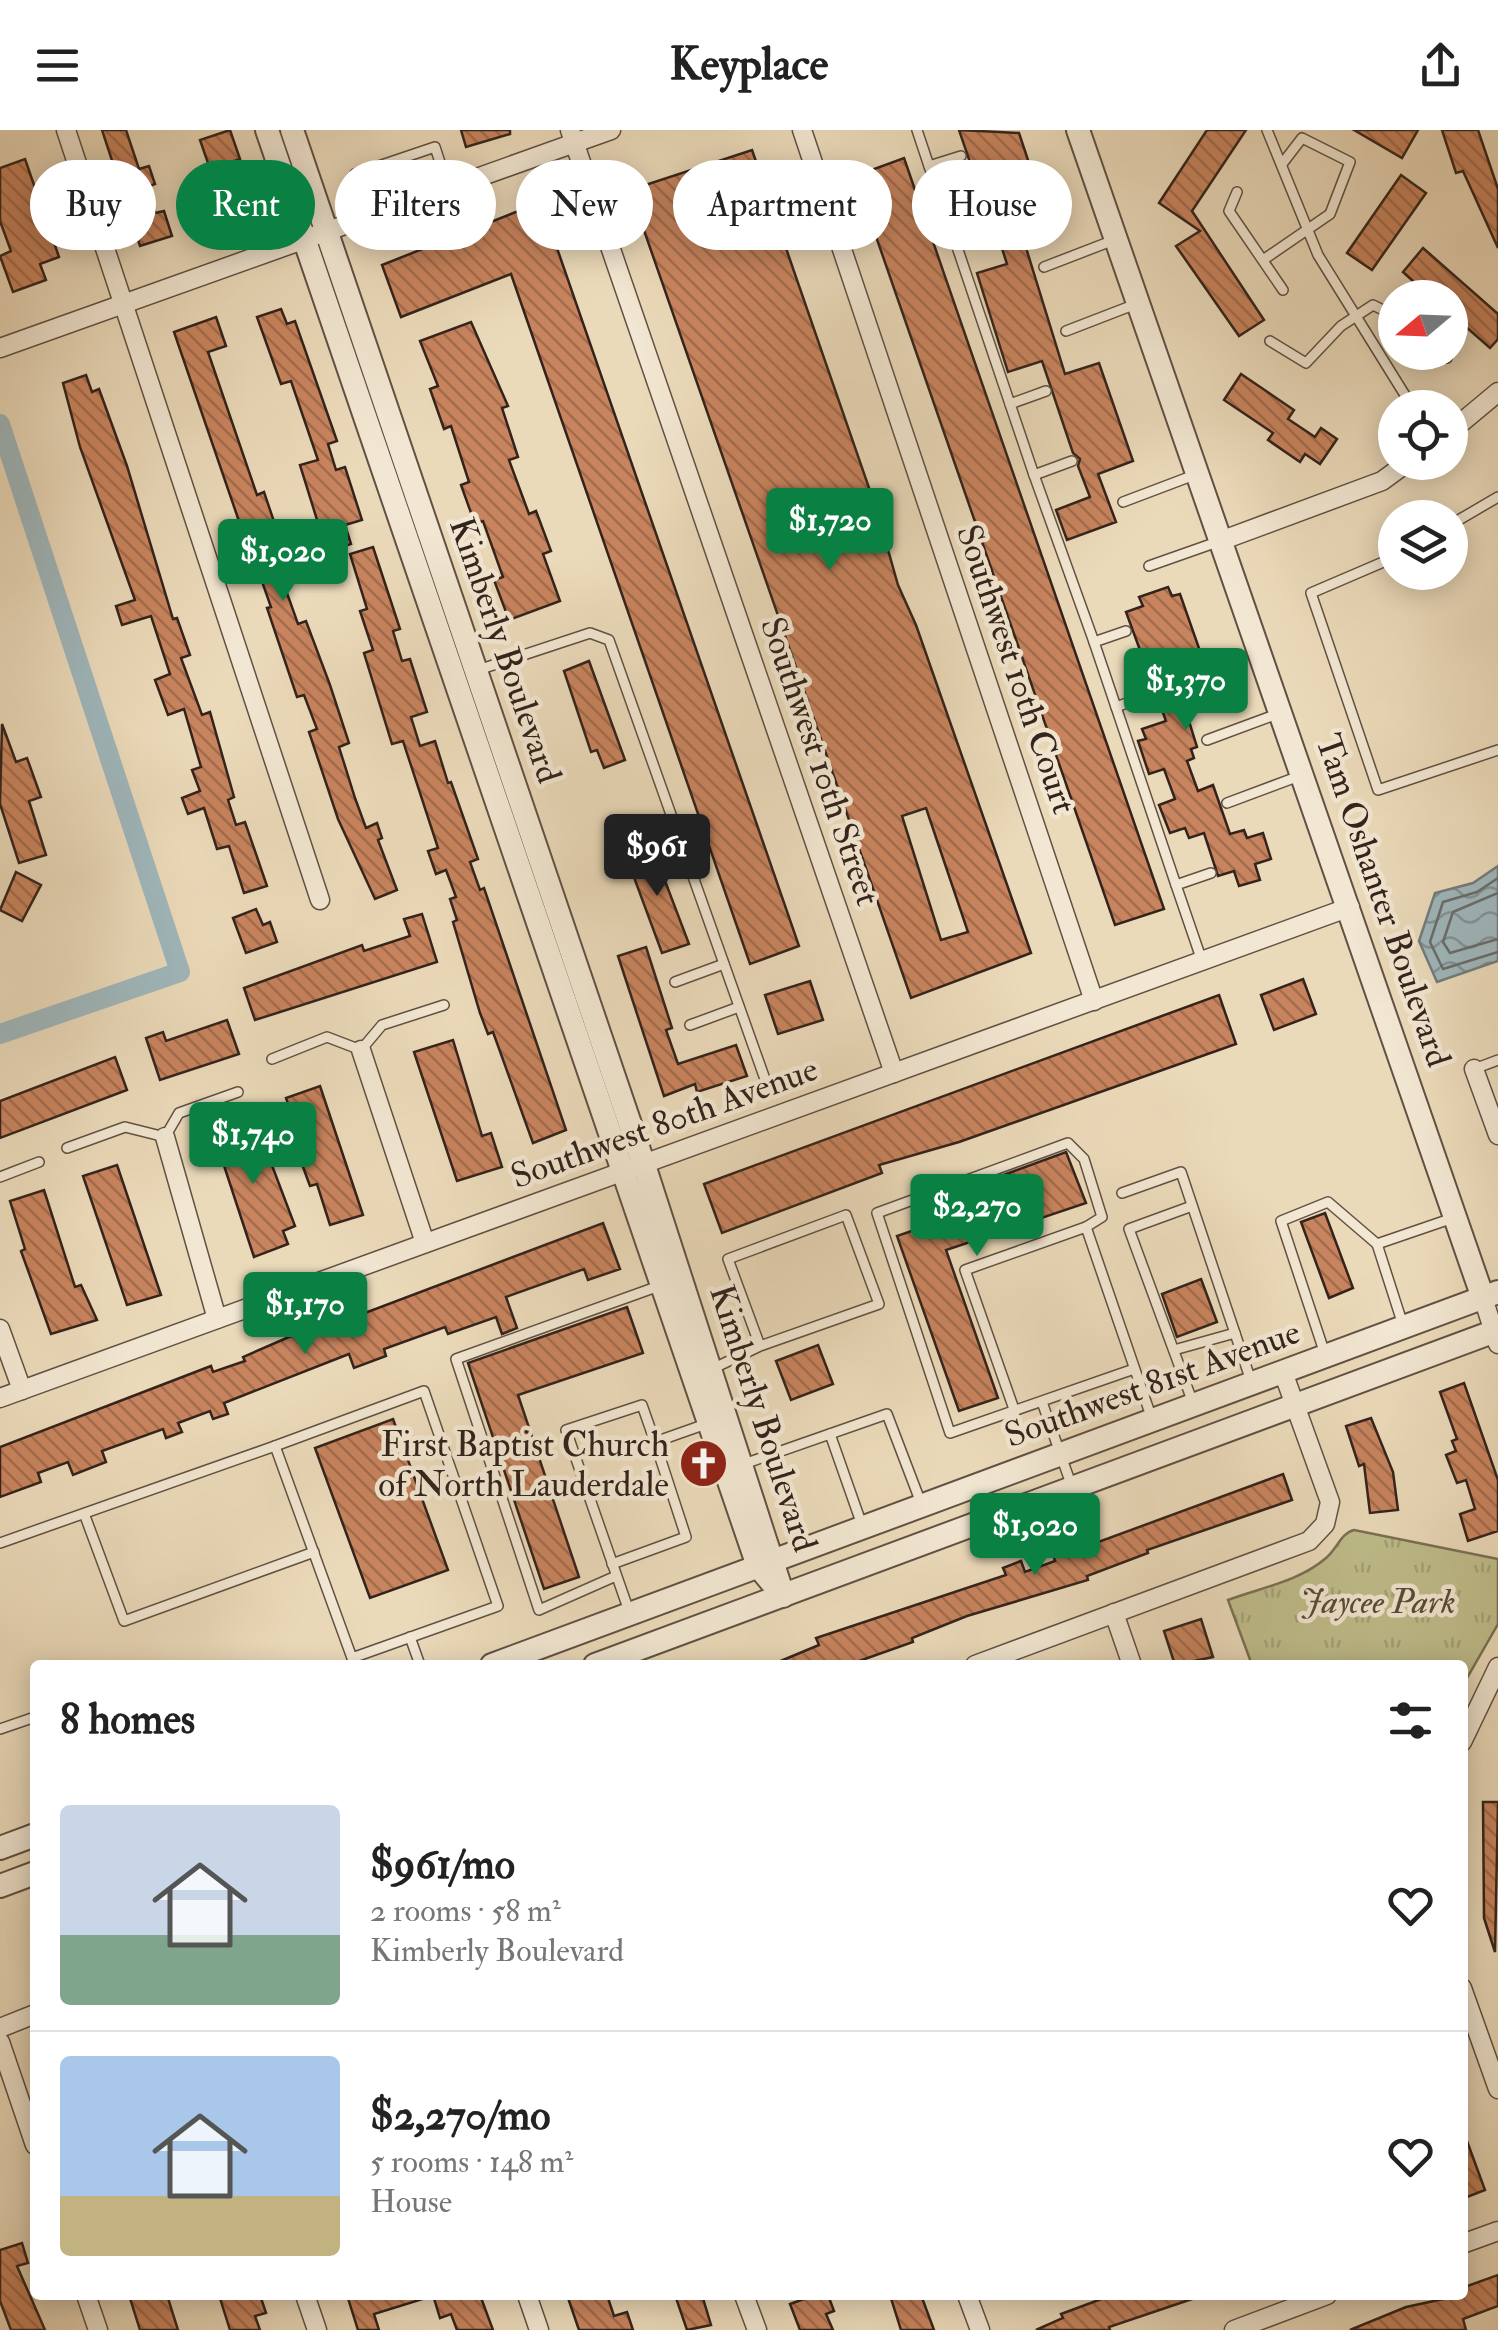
<!DOCTYPE html>
<meta charset="utf-8">
<style>
:root{--surface:#fff;--page:#f2f2f2;--text:#222;--muted:#767676;--line:#e0e0e0;--accent:#0b8043}
body{margin:0;font-family:"IM FELL Double Pica",serif;background:var(--page);color:var(--text);height:100vh;display:flex;flex-direction:column;font-size:38px;white-space:nowrap}
*{box-sizing:border-box;margin:0}
p{font-size:32px;color:var(--muted)}
.icon{flex:none;width:55px;height:55px;fill:none;stroke:currentColor;stroke-width:2;stroke-linecap:round;stroke-linejoin:round}
.map{position:relative;flex:1;overflow:hidden}
.panel{position:absolute;left:30px;top:1530px;width:1438px;height:640px;display:flex;flex-direction:column;background:var(--surface);border-radius:10px;box-shadow:0 5px 25px #0003}
.panel>*{flex:none}
.banner{position:absolute;left:30px;top:30px;width:1440px;height:90px;display:flex;gap:20px}
.needle{width:65px;rotate:251deg}
.controls{position:absolute;left:1378px;top:150px;display:grid;gap:20px}
.controls a{display:grid;place-items:center;width:90px;height:90px;border-radius:50%;background:var(--surface);box-shadow:0 5px 25px #0003;font-size:50px}
.price{position:absolute;translate:-50% -85px;padding:0 22px;border-radius:10px;background:var(--accent);color:#fff;font-size:32px;line-height:65px;filter:drop-shadow(0 2px 5px #0008)}
.price::after{content:'';position:absolute;left:50%;top:60px;width:30px;height:22px;margin-left:-15px;background:inherit;clip-path:polygon(0 0,100% 0,50% 100%)}
.price.current{background:#222;color:#fff}
ul{padding:0;list-style:none}
li{display:flex;align-items:center;gap:30px;height:250px;padding:0 30px}
li+li{border-top:2px solid var(--line)}
li span{display:grid;place-items:center;flex:none;width:280px;height:200px;border-radius:10px;color:#555}
li>.icon{margin-inline-start:auto}
span .icon{width:120px;height:120px;fill:#fffc;stroke-width:1}
li b{font-size:42px}
h2{display:flex;justify-content:space-between;align-items:center;height:120px;padding:0 30px;font-size:42px}
.chip{padding:0 35px;border-radius:45px;background:var(--surface);box-shadow:0 5px 25px #0003;font-size:35px;line-height:90px}
.chip.current{background:var(--accent);color:#fff}
header{display:flex;justify-content:space-between;align-items:center;height:130px;padding:0 30px;background:var(--surface);font-size:45px;font-weight:700}
.map>svg:first-child{display:block}
.park{fill:url(#park-tufts);stroke:#797054;stroke-width:2.5}
.water{fill:url(#water-waves);stroke:#747c7c;stroke-width:2.5}
.lines{fill:none;stroke-linecap:round;stroke-linejoin:round}
.shore{stroke:#696d6c;stroke-width:2.5}
.canal{stroke:#9fb7bc;stroke-width:20}
.building{fill:url(#building-back-hatch);stroke:#33231c;stroke-width:2.5;fill-rule:evenodd}
.service-casing{stroke:#615144;stroke-width:12}
.minor-casing{stroke:#615144;stroke-width:21}
.tertiary-casing{stroke:#615144;stroke-width:26}
.service{stroke:#f2e7d2;stroke-width:9}
.minor{stroke:#f2e7d2;stroke-width:18}
.tertiary{stroke:#f2e7d2;stroke-width:22}
.labels{text-anchor:middle;stroke-width:9;stroke-linejoin:round;paint-order:stroke}
.street-label{font-size:35px;fill:#33231c;stroke:#f2e7d2}
.poi-label{font-size:35px;fill:#33231c;stroke:#f2e7d2;text-anchor:end}
.park-label{font-size:35px;font-style:italic;fill:#564a38;stroke:#f2e7d2}
</style>
<header><svg class="icon" aria-label="menu" viewBox="0 0 24 24"><path d="M4 6h16M4 12h16M4 18h16"/></svg>Keyplace<svg class="icon" aria-label="share" viewBox="0 0 24 24"><path d="M12 15V3M7 8l5-5 5 5M5 13v7h14v-7"/></svg></header>
<div class="map">
<svg width="1498" height="2200" viewBox="0 0 1498 2200">
<defs>
<pattern id="park-tufts" width="24" height="20" patternUnits="userSpaceOnUse" patternTransform="scale(2.5)"><rect width="24" height="20" fill="#bfbd8b"/><path d="M3 7l-1-3M5 7V3M7 7l1-3M15 17l-1-3M17 17v-4M19 17l1-3" fill="none" stroke="#a5a277"/></pattern>
<pattern id="water-waves" width="16" height="10" patternUnits="userSpaceOnUse" patternTransform="scale(2.5)"><rect width="16" height="10" fill="#9fb7bc"/><path d="M0 5q4-4 8 0t8 0" fill="none" stroke="#829498"/></pattern>
<pattern id="building-back-hatch" width="6" height="6" patternUnits="userSpaceOnUse" patternTransform="scale(2.5)"><rect width="6" height="6" fill="#c8845e"/><path d="M-1 5l2 2M0 0l6 6M5-1l2 2" fill="none" stroke="#a36c4d"/></pattern>
</defs>
<rect width="100%" height="100%" fill="#ebdaba"/>
<filter id="stains"><feTurbulence type="fractalNoise" baseFrequency=".002" numOctaves="4"/><feColorMatrix values="0 0 0 0 .2 0 0 0 0 .09 0 0 0 0 .02 0 0 0 .5 -.17"/></filter>
<radialGradient id="worn" r=".72"><stop offset=".6" stop-color="#630" stop-opacity="0"/><stop offset="1" stop-color="#630" stop-opacity=".3"/></radialGradient>
<!-- park -->
<path class="park" d="M 1354,1400 L 1498,1429 L 1498,1494 L 1463,1555 L 1462,1535 L 1252,1535 L 1228,1470 C 1260,1458 1300,1451 1326,1428 C 1337,1419 1341,1403 1354,1400 Z"/>
<!-- water -->
<polygon class="water" points="1498,736 1498,831 1437,852 1419,811 1435,763 1473,753"/>
<g class="lines">
<!-- shore -->
<g class="shore">
<polyline points="1498,748 1477,762 1443,772 1430,812 1443,839 1498,822"/>
<polyline points="1498,763 1453,782 1443,812 1450,823 1498,809"/>
</g>
<!-- canal -->
<polyline class="canal" points="0,294 180,842 0,904"/>
</g>
<!-- building -->
<g class="building">
<polygon points="102,0 126,0 139,39 149,36 155,54 147,57 155,83 164,81 172,106 140,116"/>
<polygon points="230,0 240,29 210,39 200,10"/>
<polygon points="461,0 510,0 510,4 466,17"/>
<polygon points="959,0 1019,3 1030,36 1022,39 1031,67 1038,65 1049,99 1023,108 1065,244 1099,233 1133,331 1098,344 1116,392 1067,410 1056,380 1090,367 1078,336 1080,329 1073,323 1042,231 1008,242 977,143 1007,134 990,81 995,80 986,51 982,41 974,44"/>
<polygon points="1207,0 1246,0 1192,81 1264,190 1239,206 1176,116 1200,101 1159,73"/>
<polygon points="1354,0 1418,0 1402,28"/>
<polygon points="1442,0 1478,0 1498,59 1498,118 1463,41 1456,43"/>
<path d="M 752,20 L 877,381 L 898,455 L 916,495 L 1031,823 L 911,868 L 630,60 ZM 926,678 L 968,802 L 941,810 L 902,686 Z"/>
<polygon points="904,28 1164,779 1115,795 855,46"/>
<polygon points="25,29 59,127 40,134 46,150 13,162 0,126 11,121 0,91 0,38"/>
<polygon points="1401,45 1426,63 1372,140 1347,123"/>
<polygon points="251,56 260,86 220,93 213,68"/>
<polygon points="541,72 799,816 750,834 511,144 401,187 382,135"/>
<polygon points="1423,118 1498,184 1498,209 1490,218 1450,183 1450,168 1432,168 1403,142"/>
<polygon points="281,179 287,194 295,191 337,311 328,314 336,340 345,337 362,390 345,395 351,414 327,422 300,335 318,330 291,251 281,254 257,187"/>
<polygon points="216,187 226,216 208,222 257,365 264,362 293,448 283,452 298,494 306,491 330,555 349,613 339,617 355,668 366,698 377,693 382,708 378,710 397,760 375,769 338,689 309,602 317,599 304,565 297,567 267,478 271,477 253,426 259,424 250,394 241,397 174,202"/>
<polygon points="471,192 508,276 502,278 518,327 509,330 529,384 536,381 551,421 543,424 560,471 509,490 494,450 503,447 483,391 475,394 461,355 469,352 451,296 444,299 430,259 438,256 420,211"/>
<polygon points="1241,244 1294,280 1288,289 1315,307 1321,298 1337,309 1320,334 1305,324 1300,332 1268,310 1273,303 1224,270"/>
<polygon points="86,245 92,262 99,259 127,336 173,489 177,488 190,525 181,528 202,585 210,582 234,667 228,670 236,695 245,692 267,756 244,763 229,716 217,719 204,678 188,684 182,668 200,661 192,640 201,637 184,579 168,585 155,550 170,544 151,486 122,495 116,476 135,470 80,317 63,253"/>
<polygon points="373,417 400,499 393,501 402,531 410,529 427,582 411,587 420,616 435,611 448,653 451,652 478,729 470,732 480,760 484,758 566,1000 533,1013 493,902 488,904 480,883 453,792 457,790 450,769 456,767 446,740 436,744 428,721 438,718 403,611 392,614 364,523 373,520 360,481 367,479 350,424"/>
<polygon points="1168,457 1172,466 1180,464 1215,564 1184,575 1197,617 1191,619 1194,628 1187,631 1198,661 1213,655 1230,704 1244,700 1247,708 1263,703 1271,729 1255,734 1260,750 1239,756 1234,741 1218,746 1204,703 1189,708 1185,698 1170,703 1159,675 1175,669 1164,639 1149,644 1138,611 1146,609 1142,599 1166,591 1126,482 1143,476 1139,467"/>
<polygon points="589,531 625,630 604,638 597,620 591,622 564,541"/>
<polygon points="2,594 16,632 27,628 41,667 29,671 46,725 19,733 0,674"/>
<polygon points="651,714 689,814 662,823 625,723"/>
<polygon points="16,742 41,755 22,791 0,780"/>
<polygon points="256,779 263,795 270,792 277,812 246,823 233,788"/>
<polygon points="422,784 437,832 255,890 244,858 362,815 364,821 410,806 404,789"/>
<polygon points="646,817 672,898 666,900 678,934 736,915 747,946 697,962 695,954 664,966 618,826"/>
<polygon points="1303,849 1316,884 1274,900 1261,865"/>
<polygon points="810,851 823,890 778,904 765,865"/>
<polygon points="1219,865 1236,914 959,1012 879,1035 882,1043 722,1103 704,1054"/>
<polygon points="227,890 239,924 160,950 146,908 163,902 166,911"/>
<polygon points="453,910 482,1006 491,1003 502,1037 457,1051 414,922"/>
<polygon points="115,927 127,960 0,1008 0,971"/>
<polygon points="320,956 363,1085 330,1095 317,1054 310,1056 296,1018 303,1016 286,968"/>
<polygon points="246,984 262,1033 270,1030 295,1096 283,1101 288,1114 254,1127 211,996"/>
<polygon points="1066,1022 1086,1073 946,1120 998,1268 959,1281 897,1106 929,1095 922,1075"/>
<polygon points="117,1035 161,1165 127,1175 83,1046"/>
<polygon points="44,1060 75,1157 81,1155 97,1190 51,1204 21,1121 25,1119 10,1071"/>
<polygon points="1325,1083 1353,1158 1329,1168 1301,1092"/>
<polygon points="603,1093 620,1139 588,1150 584,1139 506,1167 517,1198 502,1204 496,1187 448,1204 445,1197 384,1219 386,1226 354,1238 349,1224 224,1273 228,1284 213,1289 210,1281 178,1293 182,1302 166,1308 163,1299 102,1321 106,1332 73,1345 68,1332 38,1343 41,1352 0,1367 0,1317 211,1236 213,1242 245,1231 243,1227 289,1207 303,1202 304,1206"/>
<polygon points="1201,1149 1217,1192 1177,1207 1162,1164"/>
<polygon points="627,1177 643,1223 518,1265 579,1447 544,1459 468,1233"/>
<polygon points="818,1215 833,1254 791,1270 776,1231"/>
<polygon points="1464,1253 1498,1350 1498,1401 1468,1411 1460,1384 1475,1379 1466,1350 1457,1353 1446,1325 1456,1321 1452,1311 1457,1309 1440,1262"/>
<polygon points="1371,1288 1393,1342 1398,1380 1370,1383 1364,1334 1359,1336 1346,1296"/>
<polygon points="393,1289 448,1440 370,1468 315,1318"/>
<polygon points="1283,1344 1292,1370 1147,1420 1148,1423 1087,1446 1088,1450 967,1486 912,1508 913,1512 848,1535 771,1535 819,1515 816,1508 1006,1445 1003,1438 1021,1431 1025,1442 1055,1431 1052,1421 1071,1414 1074,1421"/>
<polygon points="1201,1489 1213,1527 1175,1535 1164,1501"/>
<polygon points="1483,1672 1498,1672 1495,1822 1484,1788"/>
<polygon points="1464,2003 1485,2060 1462,2069 1462,2004"/>
<polygon points="22,2113 28,2133 17,2136 45,2200 11,2200 0,2171 0,2120"/>
<polygon points="1498,2145 1498,2176 1463,2189 1466,2200 1350,2200 1406,2177 1462,2165 1462,2158"/>
<polygon points="129,2165 167,2165 178,2200 140,2200"/>
<polygon points="219,2165 260,2165 266,2183 255,2186 260,2200 230,2200"/>
<polygon points="347,2165 425,2165 426,2168 374,2184 379,2200 358,2200"/>
<polygon points="433,2165 480,2165 493,2200 457,2200 451,2184 440,2188"/>
<polygon points="567,2165 607,2165 614,2186 627,2182 633,2200 579,2200"/>
<polygon points="675,2165 702,2165 711,2195 687,2200"/>
<polygon points="815,2165 828,2165 834,2181 826,2184 833,2200 800,2200 790,2174"/>
<polygon points="890,2165 921,2165 934,2200 901,2200"/>
<polygon points="1112,2165 1195,2168 1109,2197 1110,2200 1036,2200 1063,2188 1061,2184"/>
</g>
<g class="lines">
<defs>
<g id="service">
<polyline points="917,0 929,36"/>
<polyline points="1267,0 1318,125 1413,278"/>
<polyline points="1237,62 1229,81 1283,160"/>
<polyline points="367,86 355,44 435,17 448,57"/>
<polyline points="985,91 952,102 1010,274"/>
<polyline points="952,102 929,36 961,26"/>
<polyline points="1263,130 1330,84 1350,32 1302,8 1282,34"/>
<polyline points="1044,137 1114,110"/>
<polyline points="1066,201 1136,174"/>
<polyline points="1270,211 1306,233 1341,196 1373,175 1395,186"/>
<polyline points="1440,222 1447,228"/>
<polyline points="1072,331 1034,345 1094,512"/>
<polyline points="1034,345 1010,274 1046,261"/>
<polyline points="1123,372 1197,344"/>
<polyline points="1450,395 1498,367"/>
<polyline points="1395,427 1311,463 1378,660 1498,620"/>
<polyline points="1149,436 1220,411"/>
<polyline points="475,541 590,503 609,510 766,952"/>
<polyline points="1148,565 1116,577 1176,755"/>
<polyline points="1116,577 1094,512 1126,501"/>
<polyline points="1207,610 1280,583"/>
<polyline points="1227,673 1302,645"/>
<polyline points="1202,831 1176,755 1211,743"/>
<polyline points="675,852 724,834"/>
<polyline points="690,895 739,877"/>
<polyline points="272,929 327,907 361,920 382,895 444,875"/>
<polyline points="1474,939 1498,930"/>
<polyline points="67,1018 125,997 165,1007 179,983 238,962"/>
<polyline points="0,1047 39,1032"/>
<polyline points="1122,1063 1181,1042 1251,1251"/>
<polyline points="1192,1076 1129,1099 1193,1273"/>
<polyline points="1086,1097 1102,1087 1084,1029 1068,1013 877,1083 950,1303 1134,1239"/>
<polyline points="1377,1114 1403,1195"/>
<polyline points="1174,1220 1235,1203"/>
<polyline points="1325,1224 1281,1091 1328,1072 1377,1114 1453,1088"/>
<polyline points="712,1239 760,1216 879,1174 846,1085 728,1129 760,1216"/>
<polygon points="424,1261 498,1476 352,1528 275,1316"/>
<polyline points="1042,1272 1071,1354"/>
<polyline points="1015,1282 965,1140 1086,1097 1152,1289"/>
<polyline points="830,1304 862,1395"/>
<polyline points="741,1335 887,1284 921,1373"/>
<polyline points="85,1386 124,1491 314,1422"/>
<polyline points="0,1413 275,1316"/>
<polyline points="612,1434 686,1407 655,1312"/>
<polyline points="616,1446 539,1480 456,1229 659,1156"/>
<polyline points="630,1484 566,1300 642,1275 655,1312 706,1294"/>
<polyline points="410,1507 420,1535"/>
<polyline points="0,1599 35,1587"/>
</g>
<g id="minor">
<polyline points="66,0 320,770"/>
<polyline points="570,0 894,943"/>
<polyline points="802,0 1094,871"/>
<polyline points="0,218 611,0"/>
<polyline points="1450,302 1498,262"/>
<polyline points="1223,410 1382,351 1408,332"/>
<polyline points="361,920 425,1113"/>
<polyline points="1474,939 1498,1005"/>
<polyline points="165,1007 217,1189"/>
<polyline points="1483,1168 1498,1214"/>
<polyline points="0,1199 22,1260"/>
<polyline points="0,1268 1350,777"/>
<polyline points="1114,1483 1132,1535"/>
<polyline points="975,1535 1309,1411 1325,1394 1330,1372 1283,1242"/>
<polyline points="1462,1612 1498,1537"/>
<polyline points="1462,1858 1498,1959"/>
<polyline points="0,1898 35,1884"/>
<polyline points="0,1912 35,2015"/>
<polyline points="1462,2114 1498,2101"/>
<polyline points="86,2165 98,2200"/>
<polyline points="305,2165 317,2200"/>
<polyline points="527,2165 539,2200"/>
<polyline points="744,2165 757,2200"/>
<polyline points="967,2165 980,2200"/>
<polyline points="1234,2200 1327,2165"/>
</g>
<g id="tertiary">
<polyline points="267,0 758,1436 783,1466"/>
<polyline points="292,0 644,1035 782,1462"/>
<polyline points="1078,0 1483,1168"/>
<polyline points="492,1535 1498,1162"/>
<polyline points="595,1535 1498,1200"/>
<polyline points="0,1718 35,1705"/>
<polyline points="0,1756 35,1743"/>
</g>
</defs>
<!-- service casing -->
<use href="#service" class="service-casing"/>
<!-- minor casing -->
<use href="#minor" class="minor-casing"/>
<!-- tertiary casing -->
<use href="#tertiary" class="tertiary-casing"/>
<!-- service -->
<use href="#service" class="service"/>
<!-- minor -->
<use href="#minor" class="minor"/>
<!-- tertiary -->
<use href="#tertiary" class="tertiary"/>
</g>
<!-- icons -->
<defs>
<symbol id="church-disc" viewBox="-11 -11 22 22"><circle r="9.5" fill="#8f2418" stroke="#f2e7d2"/><path d="M-1.2-6h2.4v3.5h3.3v2.4h-3.3V6h-2.4V-.1h-3.3v-2.4h3.3Z" fill="#fff"/></symbol>
</defs>
<g fill-rule="evenodd">
<use href="#church-disc" x="676" y="1306" width="55" height="55"/>
</g>
<g class="labels">
<!-- street labels -->
<g class="street-label">
<text transform="translate(506 520) rotate(71)" y="12">Kimberly Boulevard</text>
<text transform="translate(1017 539) rotate(71)" y="12">Southwest 10th Court</text>
<text transform="translate(821 631) rotate(71)" y="12">Southwest 10th Street</text>
<text transform="translate(1384 770) rotate(71)" y="12">Tam Oshanter Boulevard</text>
<text transform="translate(664 992) rotate(-20)" y="12">Southwest 80th Avenue</text>
<text transform="translate(1152 1253) rotate(-20)" y="12">Southwest 81st Avenue</text>
<text transform="translate(764 1288) rotate(72)" y="12">Kimberly Boulevard</text>
</g>
<!-- poi labels -->
<g class="poi-label">
<text x="669" y="1326">First Baptist Church<tspan x="669" dy="40">of North Lauderdale</tspan></text>
</g>
<!-- park labels -->
<g class="park-label">
<text x="1378" y="1483">Jaycee Park</text>
</g>
</g>
<rect width="100%" height="100%" filter="url(#stains)"/>
<rect width="100%" height="100%" fill="url(#worn)"/>
</svg>
<div class="controls">
<a><svg class="needle" viewBox="-14 -14 28 28"><path d="M0-13l5 13h-10z" fill="#e53935"/><path d="M0 13l5-13h-10z" fill="#767676"/></svg></a>
<a><svg class="icon" aria-label="locate" viewBox="0 0 24 24"><circle cx="12" cy="12" r="6"/><path d="M12 2v4M12 18v4M2 12h4M18 12h4"/></svg></a>
<a><svg class="icon" aria-label="layers" viewBox="0 0 24 24"><path d="M12 4l9 5-9 5-9-5zM3 14l9 5 9-5"/></svg></a>
</div>
<b class="price" style="left:830px;top:443px">$1,720</b>
<b class="price" style="left:283px;top:474px">$1,020</b>
<b class="price" style="left:1186px;top:603px">$1,370</b>
<b class="price current" style="left:657px;top:769px">$961</b>
<b class="price" style="left:253px;top:1057px">$1,740</b>
<b class="price" style="left:977px;top:1129px">$2,270</b>
<b class="price" style="left:305px;top:1227px">$1,170</b>
<b class="price" style="left:1035px;top:1448px">$1,020</b>
<div class="banner">
<a class="chip">Buy</a>
<a class="chip current">Rent</a>
<a class="chip">Filters</a>
<a class="chip">New</a>
<a class="chip">Apartment</a>
<a class="chip">House</a>
</div>
<section class="panel">
<h2>8 homes<svg class="icon" aria-label="filters" viewBox="0 0 24 24"><path d="M4 7h16M4 17h16"/><circle cx="9" cy="7" r="2"/><circle cx="15" cy="17" r="2"/></svg></h2>
<ul>
<li><span style="background:linear-gradient(#c9d6e8 65%,#7fa58c 0)"><svg class="icon" aria-label="home" viewBox="0 0 24 24"><path d="M3 11l9-7 9 7M6 9v11h12V9"/></svg></span><div><b>$961/mo</b><p>2 rooms · 58 m²</p><p>Kimberly Boulevard</p></div><svg class="icon" aria-label="heart" viewBox="0 0 24 24"><path d="M12 20l-8-8c-3-5 5-10 8-4 3-6 11-1 8 4z"/></svg></li>
<li><span style="background:linear-gradient(#a9c7e8 70%,#c2b280 0)"><svg class="icon" aria-label="home" viewBox="0 0 24 24"><path d="M3 11l9-7 9 7M6 9v11h12V9"/></svg></span><div><b>$2,270/mo</b><p>5 rooms · 148 m²</p><p>House</p></div><svg class="icon" aria-label="heart" viewBox="0 0 24 24"><path d="M12 20l-8-8c-3-5 5-10 8-4 3-6 11-1 8 4z"/></svg></li>
</ul>
</section>
</div>
